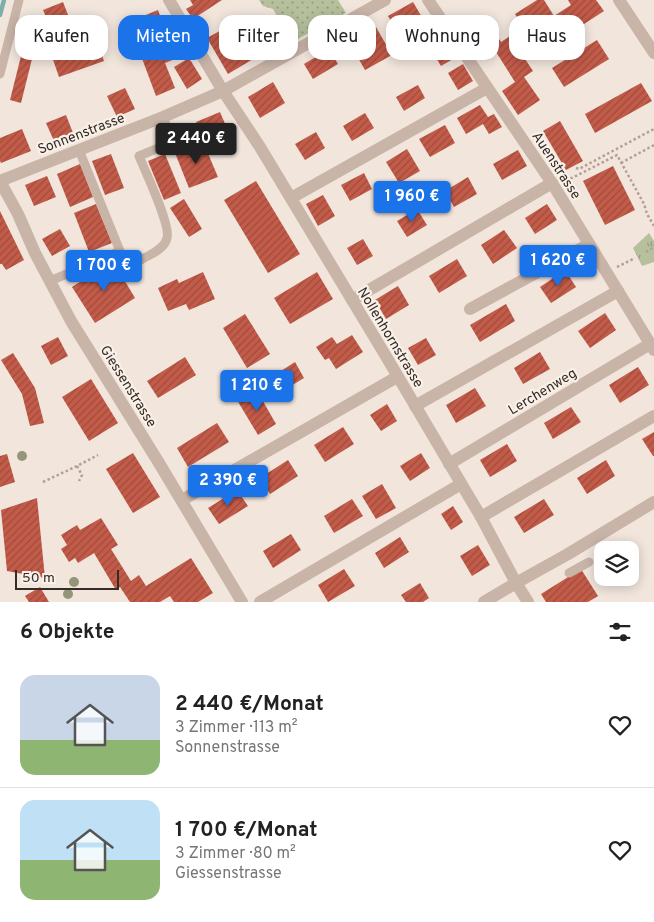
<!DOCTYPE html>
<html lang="de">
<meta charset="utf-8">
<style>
:root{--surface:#fff;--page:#f2f2f2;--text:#222;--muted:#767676;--line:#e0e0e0;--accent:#1a73e8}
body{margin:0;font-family:Overpass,sans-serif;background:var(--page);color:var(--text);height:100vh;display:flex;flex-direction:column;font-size:19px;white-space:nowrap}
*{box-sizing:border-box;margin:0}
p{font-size:16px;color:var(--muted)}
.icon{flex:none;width:28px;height:28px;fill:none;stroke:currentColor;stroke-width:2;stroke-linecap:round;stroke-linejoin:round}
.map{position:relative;height:602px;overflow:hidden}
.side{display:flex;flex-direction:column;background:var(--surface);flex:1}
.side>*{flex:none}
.top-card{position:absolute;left:15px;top:15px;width:625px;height:45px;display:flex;gap:10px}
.fabs{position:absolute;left:594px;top:541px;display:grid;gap:10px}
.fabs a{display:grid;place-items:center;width:45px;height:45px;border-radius:10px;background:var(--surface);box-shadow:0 2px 12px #0003;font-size:25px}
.scale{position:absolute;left:15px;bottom:12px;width:104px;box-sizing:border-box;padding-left:5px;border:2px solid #362b28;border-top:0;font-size:14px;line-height:18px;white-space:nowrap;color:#362b28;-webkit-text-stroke:4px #f9f0e8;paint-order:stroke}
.price{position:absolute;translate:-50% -42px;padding:0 11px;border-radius:5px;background:var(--accent);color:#fff;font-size:16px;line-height:32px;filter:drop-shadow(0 1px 2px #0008)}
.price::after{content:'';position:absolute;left:50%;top:30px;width:15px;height:11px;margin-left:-8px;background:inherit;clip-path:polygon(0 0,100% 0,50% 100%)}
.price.selected{background:#222;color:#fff}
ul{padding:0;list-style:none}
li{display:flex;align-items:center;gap:15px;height:125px;padding:0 20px}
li+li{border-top:1px solid var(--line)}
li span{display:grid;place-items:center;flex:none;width:140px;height:100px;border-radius:15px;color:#555}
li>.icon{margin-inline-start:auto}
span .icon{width:60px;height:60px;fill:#fffc;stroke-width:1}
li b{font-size:21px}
h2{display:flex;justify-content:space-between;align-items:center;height:60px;padding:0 20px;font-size:21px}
.tag{padding:0 18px;border-radius:15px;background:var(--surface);box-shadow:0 2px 12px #0003;font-size:18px;line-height:45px}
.tag.selected{background:var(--accent);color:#fff}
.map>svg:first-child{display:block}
.grass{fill:url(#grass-dots)}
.park{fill:url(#park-tufts)}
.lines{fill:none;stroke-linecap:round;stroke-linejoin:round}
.stream{stroke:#7caeab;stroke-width:4.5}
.building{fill:url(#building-hatch)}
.path{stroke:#b59e93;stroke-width:2.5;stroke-dasharray:2.5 2.5;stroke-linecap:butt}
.service{stroke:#c9b4a8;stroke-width:9}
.minor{stroke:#c9b4a8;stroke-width:12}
.tree{fill:#95957c}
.labels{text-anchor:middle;stroke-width:4.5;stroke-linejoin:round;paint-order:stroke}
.street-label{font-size:14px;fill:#362b28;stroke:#f9f0e8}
</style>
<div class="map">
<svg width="654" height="602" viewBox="0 0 654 602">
<defs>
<pattern id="grass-dots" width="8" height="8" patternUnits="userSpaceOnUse" patternTransform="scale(1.25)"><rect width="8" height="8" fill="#b7c09c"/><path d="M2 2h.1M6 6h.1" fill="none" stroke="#969c7f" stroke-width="1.8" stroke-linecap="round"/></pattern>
<pattern id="park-tufts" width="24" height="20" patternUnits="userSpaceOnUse" patternTransform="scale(1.25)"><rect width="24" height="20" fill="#b7c09c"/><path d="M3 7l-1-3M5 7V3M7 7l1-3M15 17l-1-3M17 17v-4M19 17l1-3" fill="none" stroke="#969c7f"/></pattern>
<pattern id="building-hatch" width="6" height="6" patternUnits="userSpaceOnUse" patternTransform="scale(1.25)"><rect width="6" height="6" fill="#c35b49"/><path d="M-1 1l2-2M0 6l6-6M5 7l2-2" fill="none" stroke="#9f4b3d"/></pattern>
</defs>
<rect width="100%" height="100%" fill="#f1e5dc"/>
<!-- grass -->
<polygon class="grass" points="259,0 338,0 346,13 292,42 273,9 263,6"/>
<!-- park -->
<polygon class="park" points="649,233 654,241 654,262 642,266 633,248"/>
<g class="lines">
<!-- stream -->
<polyline class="stream" points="0,15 4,0"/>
</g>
<!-- building -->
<g class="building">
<polygon points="190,0 222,0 193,19 186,9 193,5"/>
<polygon points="537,0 544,0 554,16 571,5 568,0 596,0 604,11 561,39 558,34 537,48 515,14"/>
<polygon points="63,2 70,20 51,28 43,10"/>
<polygon points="413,2 426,24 401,38 388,16"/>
<polygon points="158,10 165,29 134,42 126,23"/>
<polygon points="258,20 273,47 228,74 207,38 225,28 230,37"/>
<polygon points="487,21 501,42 510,36 533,71 524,77 540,100 518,115 502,91 515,82 496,52 486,59 469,33"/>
<polygon points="376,27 392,55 365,70 349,42"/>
<polygon points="170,32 180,57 165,63 175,88 156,96 137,45"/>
<polygon points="95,35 104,61 59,77 50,51"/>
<polygon points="448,38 458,56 441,66 430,48"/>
<polygon points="25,40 36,43 21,103 10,100"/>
<polygon points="597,40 609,59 564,87 552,68"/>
<polygon points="329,49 338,64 313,79 304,64"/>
<polygon points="189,58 202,79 187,89 174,67"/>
<polygon points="463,64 473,81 458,90 448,73"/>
<polygon points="273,82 285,103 260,118 248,97"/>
<polygon points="641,83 652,101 595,133 585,114"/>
<polygon points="418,85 425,98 404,111 396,97"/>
<polygon points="125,88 135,109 117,117 107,96"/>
<polygon points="480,105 488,117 494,114 502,127 489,134 483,124 466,134 457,118"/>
<polygon points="220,112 229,133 205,143 196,122"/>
<polygon points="365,113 374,128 352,141 343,126"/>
<polygon points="66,115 73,133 54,141 46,123"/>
<polygon points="560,121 583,161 566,170 543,131"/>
<polygon points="445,125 455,143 430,157 419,139"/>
<polygon points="22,129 31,151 1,163 0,161 0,138"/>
<polygon points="316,132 325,148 305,160 295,144"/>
<polygon points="203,142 218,177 189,188 175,153"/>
<polygon points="407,149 420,171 399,183 386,162"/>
<polygon points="518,150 527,166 502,180 493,164"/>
<polygon points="111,154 124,188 105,195 92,161"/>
<polygon points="165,154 181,193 164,200 148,161"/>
<polygon points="80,164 93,197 70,207 57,174"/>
<polygon points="613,166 635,210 605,225 583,181"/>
<polygon points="364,173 372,189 350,201 341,185"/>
<polygon points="47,176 56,197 34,206 25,185"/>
<polygon points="468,177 477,194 454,207 445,191"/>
<polygon points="256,181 300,254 268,273 224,200"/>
<polygon points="323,195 335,216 318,226 306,204"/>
<polygon points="184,199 202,229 189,237 170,208"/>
<polygon points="96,204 112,243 89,252 74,213"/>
<polygon points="547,204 557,220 535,234 525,218"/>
<polygon points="417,209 427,225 407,237 397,221"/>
<polygon points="0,211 24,260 6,270 2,264 0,264"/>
<polygon points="60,229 70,246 52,256 42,239"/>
<polygon points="504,230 517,248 493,264 481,245"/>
<polygon points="363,239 373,256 357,265 347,248"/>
<polygon points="457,259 467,276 439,293 429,276"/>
<polygon points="113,261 135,298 95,323 72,287"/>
<polygon points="565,270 576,287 551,303 540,287"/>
<polygon points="203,272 215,299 189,310 186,304 168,311 158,288 177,279 179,283"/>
<polygon points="317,272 333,299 290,324 274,298"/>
<polygon points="398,286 409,305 386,319 375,300"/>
<polygon points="506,304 515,321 480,342 470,325"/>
<polygon points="605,313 616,330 590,348 578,331"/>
<polygon points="245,314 270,354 247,368 223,328"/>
<polygon points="352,335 363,352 336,369 329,358 325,360 316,347 332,337 337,344"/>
<polygon points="58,337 68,356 51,365 41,346"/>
<polygon points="426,338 436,355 418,365 408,348"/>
<polygon points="540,352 550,369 523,384 514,368"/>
<polygon points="13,353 35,388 44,423 30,426 22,394 1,360"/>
<polygon points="185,357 196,375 158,398 147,381"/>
<polygon points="295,362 304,378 276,395 267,380"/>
<polygon points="638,367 649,385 620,403 609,385"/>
<polygon points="91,379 118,423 89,441 62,397"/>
<polygon points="475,388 486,406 456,423 446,405"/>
<polygon points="256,389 276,424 258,435 237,400"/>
<polygon points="387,404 397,421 381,431 370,415"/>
<polygon points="571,407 581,422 553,439 544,423"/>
<polygon points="217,423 229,442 188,467 177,448"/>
<polygon points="343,427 354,444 325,462 314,445"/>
<polygon points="654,432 654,456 653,456 642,439"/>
<polygon points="507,444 517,461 490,477 480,460"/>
<polygon points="133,453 160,497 133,513 106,469"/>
<polygon points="421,453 430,468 410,481 400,466"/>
<polygon points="7,454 15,482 0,487 0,456"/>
<polygon points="288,460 298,476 270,494 260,478"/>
<polygon points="606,460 615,476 587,494 577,478"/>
<polygon points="382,484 396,508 376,519 362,496"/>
<polygon points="237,490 248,506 219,524 208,508"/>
<polygon points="37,498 45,578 7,571 1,510"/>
<polygon points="352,499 363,516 334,533 324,516"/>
<polygon points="544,499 554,515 524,533 514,517"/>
<polygon points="453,506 463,522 451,530 441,514"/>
<polygon points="101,518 118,545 111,549 131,581 139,575 146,586 191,558 213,593 198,602 174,602 170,596 160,602 130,602 120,587 116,590 94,553 78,563 75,558 69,562 61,549 67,545 61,535 77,525 80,530"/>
<polygon points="291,534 301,550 273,568 263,551"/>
<polygon points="400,537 409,552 384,568 375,553"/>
<polygon points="478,545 490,565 472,576 460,556"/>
<polygon points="344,569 355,586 328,602 318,585"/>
<polygon points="581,569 598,596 588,602 546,602 541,594"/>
<polygon points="420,583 429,598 423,602 406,602 401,595"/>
<polygon points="40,587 49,602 29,602 25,596"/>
</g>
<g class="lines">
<!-- path -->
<g class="path">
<polyline points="621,163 654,145"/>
<polyline points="576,168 579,169 654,129"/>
<polyline points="566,181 617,155 644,204 647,214 654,226"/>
<polyline points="646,252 654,247"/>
<polyline points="617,267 635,258"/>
<polyline points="77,466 82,475 79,481"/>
<polyline points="43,482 77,466 98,455"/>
</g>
<!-- service -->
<g class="service">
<polyline points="0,74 19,0"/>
<path d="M 114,254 L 123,265 C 134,265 138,261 148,256 C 156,252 165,247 167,238 C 171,225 145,171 139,156 L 173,142 L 163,117"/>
<polyline points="50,281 120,251 79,150"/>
<polyline points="569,573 589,562"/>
</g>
<!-- minor -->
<g class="minor">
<polyline points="169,0 223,91 260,147 384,353 481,517 516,583 528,602"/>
<polyline points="428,0 552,183 654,350"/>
<polyline points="619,0 654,53"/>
<polyline points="0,181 18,214 35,253 71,321 159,463 242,602"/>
<polyline points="0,181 163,117 223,91 385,0"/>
<polyline points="291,198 487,88"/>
<polyline points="352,300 552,183"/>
<polyline points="470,309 589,244"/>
<polyline points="415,406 618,291"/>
<polyline points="449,464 650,344"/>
<polyline points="182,500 397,377"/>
<polyline points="481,517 654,416"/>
<polyline points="260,602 461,484"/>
<polyline points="484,602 516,583 568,554 654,502"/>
</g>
</g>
<!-- trees -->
<g class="tree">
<circle cx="22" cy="456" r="5"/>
<circle cx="74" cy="582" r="5"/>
<circle cx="68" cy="594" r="5"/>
</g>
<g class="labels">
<!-- street labels -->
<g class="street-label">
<text transform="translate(81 133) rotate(-21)" y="5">Sonnenstrasse</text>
<text transform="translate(557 165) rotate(57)" y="5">Auenstrasse</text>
<text transform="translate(391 337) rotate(59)" y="5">Nollenhornstrasse</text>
<text transform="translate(129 386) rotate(58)" y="5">Giessenstrasse</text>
<text transform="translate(542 391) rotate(-31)" y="5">Lerchenweg</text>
</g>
</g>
</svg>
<div class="fabs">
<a><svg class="icon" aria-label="layers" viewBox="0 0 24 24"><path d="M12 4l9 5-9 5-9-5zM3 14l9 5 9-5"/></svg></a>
</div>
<div class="scale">50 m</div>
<b class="price selected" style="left:196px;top:165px">2 440 €</b>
<b class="price" style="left:412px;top:223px">1 960 €</b>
<b class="price" style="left:558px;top:287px">1 620 €</b>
<b class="price" style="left:104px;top:292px">1 700 €</b>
<b class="price" style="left:257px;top:412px">1 210 €</b>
<b class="price" style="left:228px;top:507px">2 390 €</b>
<div class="top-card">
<a class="tag">Kaufen</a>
<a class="tag selected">Mieten</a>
<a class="tag">Filter</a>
<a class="tag">Neu</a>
<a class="tag">Wohnung</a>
<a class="tag">Haus</a>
</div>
</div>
<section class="side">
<h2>6 Objekte<svg class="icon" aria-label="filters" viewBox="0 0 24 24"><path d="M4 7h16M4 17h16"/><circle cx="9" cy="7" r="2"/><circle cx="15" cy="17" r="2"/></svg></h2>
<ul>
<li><span style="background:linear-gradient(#c9d6e8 65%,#8fb573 0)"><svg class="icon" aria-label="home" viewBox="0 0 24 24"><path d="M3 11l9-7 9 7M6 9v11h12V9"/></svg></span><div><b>2 440 €/Monat</b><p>3 Zimmer · 113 m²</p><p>Sonnenstrasse</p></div><svg class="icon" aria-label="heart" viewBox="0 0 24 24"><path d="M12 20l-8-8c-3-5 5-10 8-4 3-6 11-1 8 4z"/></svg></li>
<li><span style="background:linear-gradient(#bfe0f5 60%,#8fb573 0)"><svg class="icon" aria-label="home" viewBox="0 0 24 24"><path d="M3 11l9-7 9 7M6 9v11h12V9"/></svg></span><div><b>1 700 €/Monat</b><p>3 Zimmer · 80 m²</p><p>Giessenstrasse</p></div><svg class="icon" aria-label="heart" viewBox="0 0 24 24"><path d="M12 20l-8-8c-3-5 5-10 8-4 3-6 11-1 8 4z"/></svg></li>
</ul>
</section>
